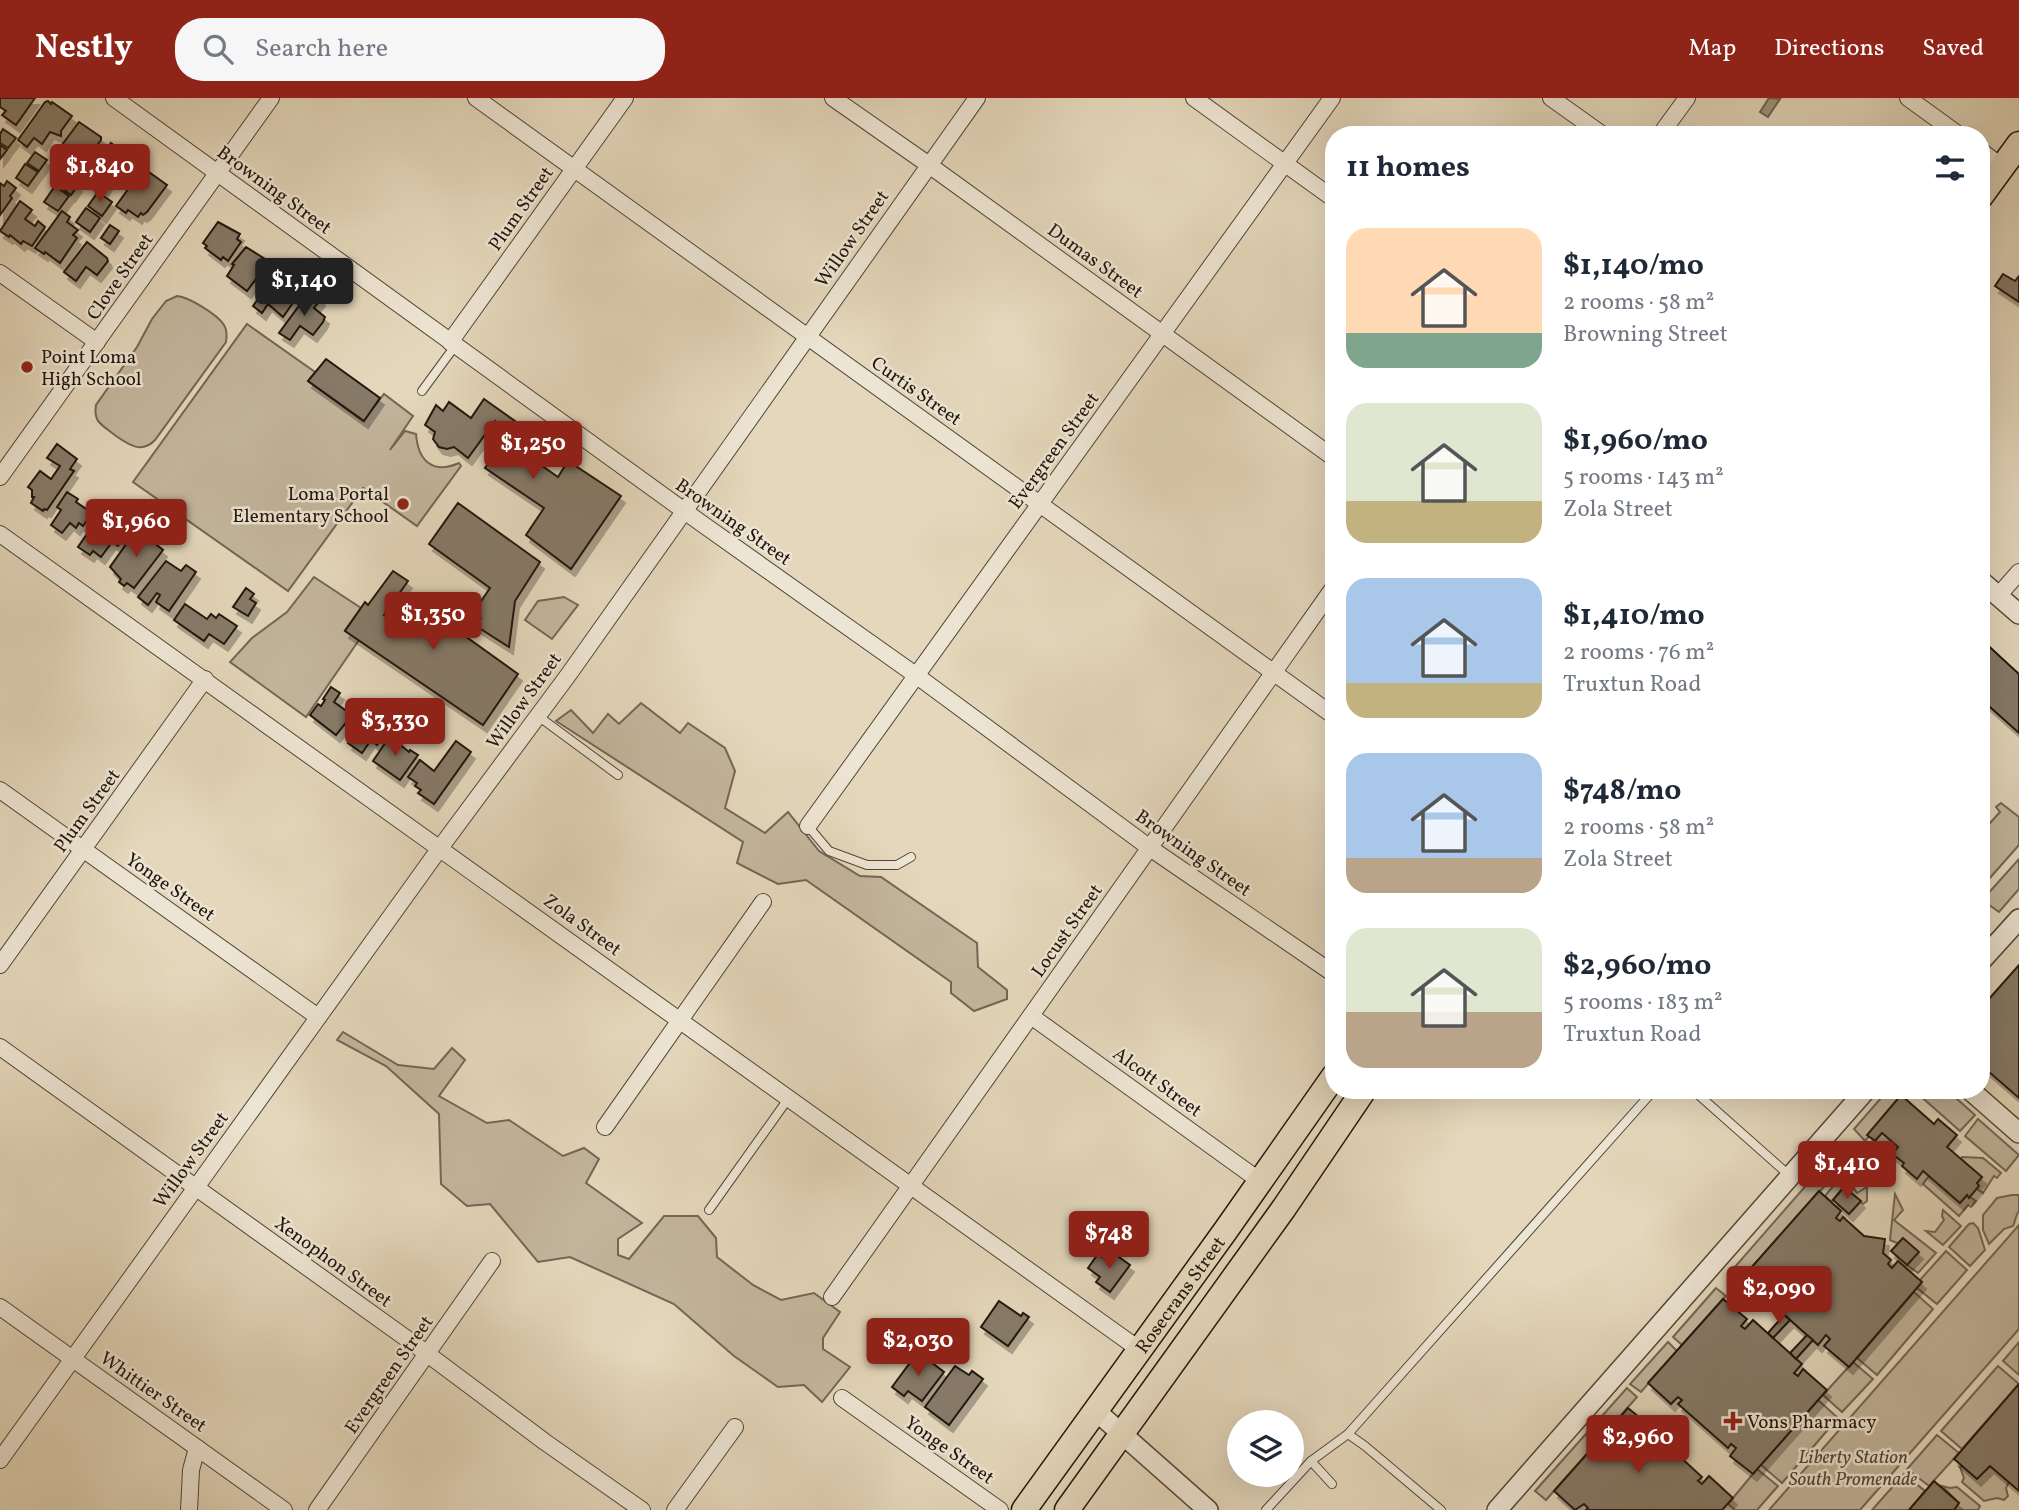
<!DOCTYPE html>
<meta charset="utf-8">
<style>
:root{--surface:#fff;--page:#f6f6f7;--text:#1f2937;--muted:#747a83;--accent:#8f2418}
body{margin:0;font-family:Vollkorn,serif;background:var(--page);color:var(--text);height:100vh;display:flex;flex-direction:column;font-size:26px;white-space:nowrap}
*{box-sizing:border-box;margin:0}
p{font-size:23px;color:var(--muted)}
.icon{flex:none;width:38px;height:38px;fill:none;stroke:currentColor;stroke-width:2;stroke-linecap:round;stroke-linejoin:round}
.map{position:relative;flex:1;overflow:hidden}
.sheet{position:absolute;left:1325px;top:28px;width:665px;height:973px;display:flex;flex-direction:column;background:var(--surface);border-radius:28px;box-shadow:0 7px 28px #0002}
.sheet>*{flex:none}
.tools{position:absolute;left:1227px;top:1312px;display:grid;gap:14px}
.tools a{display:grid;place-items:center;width:77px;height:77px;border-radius:50%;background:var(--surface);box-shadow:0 7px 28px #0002;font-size:35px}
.price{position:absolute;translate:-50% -60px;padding:0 16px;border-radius:7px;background:var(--accent);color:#fff;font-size:23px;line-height:46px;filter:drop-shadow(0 2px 4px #0008)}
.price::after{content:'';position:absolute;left:50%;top:42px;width:21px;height:16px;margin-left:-10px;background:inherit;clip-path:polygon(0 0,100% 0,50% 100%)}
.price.on{background:#222;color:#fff}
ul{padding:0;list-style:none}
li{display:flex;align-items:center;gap:21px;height:175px;padding:0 21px}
li span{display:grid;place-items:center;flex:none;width:196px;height:140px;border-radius:21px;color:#555}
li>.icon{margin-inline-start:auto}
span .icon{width:84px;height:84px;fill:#fffc;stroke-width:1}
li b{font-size:30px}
h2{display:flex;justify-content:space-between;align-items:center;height:84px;padding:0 21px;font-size:30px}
header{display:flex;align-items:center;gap:42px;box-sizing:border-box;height:98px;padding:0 35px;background:var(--accent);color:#fff}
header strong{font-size:33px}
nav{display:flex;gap:38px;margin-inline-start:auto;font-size:24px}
.search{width:490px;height:63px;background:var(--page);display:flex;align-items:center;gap:18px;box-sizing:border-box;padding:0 24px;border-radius:28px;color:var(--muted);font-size:26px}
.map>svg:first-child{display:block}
.green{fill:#c3b69d;stroke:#726655;stroke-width:2}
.water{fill:#a29580;stroke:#6e6252;stroke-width:2}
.building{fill:#867a67;stroke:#21160d;stroke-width:2;filter:url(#shadow)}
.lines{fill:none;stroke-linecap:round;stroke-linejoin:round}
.service-casing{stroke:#524638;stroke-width:10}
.minor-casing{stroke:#524638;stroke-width:18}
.tertiary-casing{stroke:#524638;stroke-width:22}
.primary-casing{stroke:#21160d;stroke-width:27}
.service{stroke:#ede5d3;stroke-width:8}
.minor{stroke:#ede5d3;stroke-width:16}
.tertiary{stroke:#ede5d3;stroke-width:19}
.primary{stroke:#e4d7bb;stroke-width:24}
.poi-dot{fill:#8f2418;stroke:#ede5d3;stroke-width:2.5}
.labels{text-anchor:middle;stroke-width:5;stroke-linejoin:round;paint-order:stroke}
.street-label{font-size:19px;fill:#21160d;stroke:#ede5d3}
.poi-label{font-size:19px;fill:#21160d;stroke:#ede5d3;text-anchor:start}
.park-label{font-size:19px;font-style:italic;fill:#524638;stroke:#ede5d3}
</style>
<header>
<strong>Nestly</strong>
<div class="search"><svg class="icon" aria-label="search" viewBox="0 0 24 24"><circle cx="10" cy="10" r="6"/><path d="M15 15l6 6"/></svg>Search here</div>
<nav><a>Map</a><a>Directions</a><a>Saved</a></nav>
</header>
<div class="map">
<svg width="2019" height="1412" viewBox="0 0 2019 1412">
<defs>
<filter id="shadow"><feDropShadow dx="4" dy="7" stdDeviation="0" flood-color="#0004"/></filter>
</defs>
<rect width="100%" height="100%" fill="#e4d7bb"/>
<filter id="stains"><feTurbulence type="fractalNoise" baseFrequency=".00286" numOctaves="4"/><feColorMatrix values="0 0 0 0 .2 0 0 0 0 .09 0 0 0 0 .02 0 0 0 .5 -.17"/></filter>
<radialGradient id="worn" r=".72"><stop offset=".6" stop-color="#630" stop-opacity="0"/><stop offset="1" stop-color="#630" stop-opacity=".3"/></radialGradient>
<!-- green -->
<g class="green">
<path d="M 177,198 C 189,199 218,217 224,227 C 227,232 227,238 226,244 L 155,342 C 142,356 129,347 116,338 C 110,333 103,329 98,323 C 95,318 95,313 96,307 L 137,249 L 152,221 L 166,203 Z"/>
<path d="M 247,226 L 315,274 L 308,283 L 363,323 L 384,296 L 413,318 L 390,352 L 405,333 L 416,336 C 418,362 432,377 459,365 L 461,368 L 417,428 L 363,390 L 288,493 L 133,384 Z"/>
<polygon points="314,479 361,510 345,532 359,542 306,619 230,564 252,540 287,514"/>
<polygon points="564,499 578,507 552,541 525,522 538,503"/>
<polygon points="641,605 680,635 688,625 725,650 735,673 725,710 765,735 788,714 819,753 860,778 881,779 977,845 978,869 1007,892 1007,901 974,913 951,895 951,884 806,782 778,786 737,765 743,744 556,623 571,612 593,635 608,616 619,626"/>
<polygon points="2001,705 2019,719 2019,747 1981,790 1981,735 2000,714 1996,709"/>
<polygon points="2019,761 2019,791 1999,814 1985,804 1985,799"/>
<polygon points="343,934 398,967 434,971 452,950 465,962 439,998 487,1025 509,1022 563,1058 584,1050 599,1061 586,1085 642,1125 618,1141 618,1157 629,1161 664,1118 698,1118 716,1140 717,1159 753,1187 781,1202 814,1195 840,1214 823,1240 823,1251 850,1269 822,1304 804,1287 778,1289 734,1258 674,1206 570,1159 538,1164 490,1106 467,1108 441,1086 439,1016 386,968 337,942"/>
<polygon points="1888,992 1908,994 1865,1043 1854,1031"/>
<polygon points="1919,992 1947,992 1975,1017 1960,1033 1917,995"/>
<polygon points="1978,1021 2019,1057 2006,1073 1965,1038"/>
<polygon points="1837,1052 1850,1060 1743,1179 1733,1171"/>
<polygon points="1962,1059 1983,1060 2001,1075 1997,1080 1994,1078 1983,1095 1977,1091 1979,1088 1977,1085 1982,1079 1961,1061"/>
<polygon points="1853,1064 1866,1075 1851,1086 1857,1095 1867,1089 1867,1103 1863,1106 1844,1089 1831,1104 1825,1098"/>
<polygon points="1929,1078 1960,1105 1967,1097 1976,1103 1971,1109 1968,1107 1959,1118 1923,1086"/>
<polygon points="1895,1096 1903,1112 1894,1122 1936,1155 1918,1175 1907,1167 1918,1154 1890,1142"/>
<path d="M 2012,1097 L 2019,1097 L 2019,1113 C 2015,1118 2016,1122 2013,1128 L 2004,1131 L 1989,1146 L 1983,1132 L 1983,1117 L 1997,1100 Z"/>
<polygon points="1943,1112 1961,1128 1943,1147 1926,1133 1935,1134 1944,1122 1942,1118"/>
<polygon points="1973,1125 1978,1130 1985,1152 1970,1168 1949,1149 1969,1126"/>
<polygon points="2019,1127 2019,1231 1860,1412 1769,1412"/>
<polygon points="1946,1153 1967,1172 1937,1206 1917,1190 1922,1184 1920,1182"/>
<polygon points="1716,1190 1726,1198 1682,1247 1673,1239"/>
<polygon points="1914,1194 1933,1211 1877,1277 1857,1260"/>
<polygon points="1668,1244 1677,1253 1641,1294 1630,1286"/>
<polygon points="2019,1244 2019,1277 2003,1263"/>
<polygon points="1853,1264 1873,1281 1842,1314 1823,1297"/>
<polygon points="1998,1268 2019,1286 1962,1351 1941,1333"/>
<polygon points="1627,1290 1637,1299 1546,1402 1535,1393"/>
<polygon points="1818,1302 1838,1320 1782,1385 1761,1367"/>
<polygon points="1937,1337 1959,1355 1929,1388 1907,1371"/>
<polygon points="1962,1368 1977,1381 1990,1368 2009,1384 2006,1390 2008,1398 2004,1402 1997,1400 1984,1403 1962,1384 1964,1380 1960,1369"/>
<polygon points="1757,1371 1778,1388 1757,1412 1735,1412 1728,1406"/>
<polygon points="1904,1376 1925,1393 1909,1412 1872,1412"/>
<polygon points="1942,1388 1950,1390 1957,1389 1980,1408 1978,1412 1954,1412 1959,1405"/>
</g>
<!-- water -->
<polygon class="water" points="1769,0 1780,1 1768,19 1760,14"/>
<!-- building -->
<g class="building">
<polygon points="0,0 35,0 16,27 2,17 6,13 0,9"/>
<polygon points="48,3 51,6 52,4 72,18 61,33 61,38 50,34 42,46 34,40 27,49 18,42 45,4"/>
<polygon points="79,24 101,39 101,42 79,72 56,55"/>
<polygon points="3,31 16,40 8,50 0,45 0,36"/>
<polygon points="111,45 135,63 122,82 114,77 104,91 87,79"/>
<polygon points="0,47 7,52 0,61"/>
<polygon points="35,54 47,62 39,73 27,65"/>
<polygon points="25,66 38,74 28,88 16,80"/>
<polygon points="146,72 167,87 147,114 143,117 141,115 138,119 128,112 126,115 116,108 136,80 139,82"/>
<polygon points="67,79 78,87 71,97 60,89"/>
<polygon points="7,83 16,90 10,98 12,100 0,117 0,85 4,88"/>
<polygon points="55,88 69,98 58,113 44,104"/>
<polygon points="98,94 112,104 102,118 88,108"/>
<polygon points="20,103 32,112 25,121 35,128 38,123 45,129 32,148 23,143 21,146 10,137 9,139 0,133"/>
<polygon points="86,110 100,120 90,134 76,124"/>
<polygon points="62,113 70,119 67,124 78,132 73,137 77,140 60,165 45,154 44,156 35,150"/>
<polygon points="218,124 240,136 237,141 241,144 228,163 223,159 221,162 205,150 207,148 203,145"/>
<polygon points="110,127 119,133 110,146 101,140"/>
<polygon points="87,144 107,160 108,163 97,177 86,169 76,183 64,174"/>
<polygon points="246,149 273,166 262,180 259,177 247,193 227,178 234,167 232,166"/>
<polygon points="280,170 299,184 297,188 302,192 283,219 268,206 262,215 253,208"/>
<polygon points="2003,176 2015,183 2019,178 2019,204 1995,188"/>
<polygon points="310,193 321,201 314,210 325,219 323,224 313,237 300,228 290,242 279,235"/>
<polygon points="326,261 380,300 364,323 308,283"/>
<polygon points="484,301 526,331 514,348 558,379 568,363 621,398 571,471 526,437 544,410 485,370 509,334 495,323 468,360 454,349 447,351 439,349 433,341 435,334 425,327 436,307 443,313 449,304 471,320"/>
<polygon points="57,346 77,361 70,371 74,373 47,412 44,411 43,413 31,405 34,399 32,399 32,392 28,389 40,373 51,381 60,368 47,360"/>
<polygon points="67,394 78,401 76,404 92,415 83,428 79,425 76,430 70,425 62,435 51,427 61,412 57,409"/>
<polygon points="458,405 540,464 515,503 509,549 476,528 481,520 473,515 490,490 429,446"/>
<polygon points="108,412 134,426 118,448 112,444 101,459 93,453 90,457 78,449 87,436 90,438"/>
<polygon points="137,431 163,452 134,490 127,485 124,488 119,484 121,481 110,469"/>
<polygon points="166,463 181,473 186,467 196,474 169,513 156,504 160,497 157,495 148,507 138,499"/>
<polygon points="393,473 408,483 384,517 392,523 412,500 518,576 483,627 345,533 365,504 368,507"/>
<polygon points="246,490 254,496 250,501 256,505 248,518 233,509"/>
<polygon points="185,506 207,521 211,516 216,520 219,516 237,528 224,546 209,536 204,543 174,522"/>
<polygon points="1981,541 2019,576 2019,635 1981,601"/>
<polygon points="331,589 340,595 334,604 352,617 336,637 310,617 318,606 321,608 325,602 323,601"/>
<polygon points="369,609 392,625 377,647 371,642 362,655 348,645 354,638 346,632 352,624 359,629 367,617 365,616"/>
<polygon points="390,638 409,654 410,652 418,657 400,682 373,663"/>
<polygon points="456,643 471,654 434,706 418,695 421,692 415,688 417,685 408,679 420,662 434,673"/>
<polygon points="2019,867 2019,1000 1981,967 1981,910"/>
<polygon points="1901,997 1934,1026 1938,1021 1957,1037 1947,1049 1982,1079 1977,1085 1979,1088 1969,1100 1967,1097 1960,1105 1923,1073 1917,1081 1902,1068 1904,1065 1892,1056 1898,1049 1882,1035 1875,1043 1867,1037"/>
<polygon points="1844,1089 1861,1103 1849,1116 1833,1102"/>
<polygon points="1819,1093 1841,1113 1836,1120 1840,1123 1843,1119 1864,1138 1885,1141 1883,1155 1891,1162 1888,1166 1892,1170 1898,1163 1922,1184 1849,1269 1824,1248 1830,1241 1826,1237 1818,1247 1769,1203 1777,1194 1773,1191 1767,1198 1743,1179"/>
<polygon points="1903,1140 1919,1154 1907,1167 1891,1153"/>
<polygon points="1098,1156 1110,1165 1116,1157 1130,1167 1110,1194 1096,1184 1100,1179 1088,1170"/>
<polygon points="1723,1201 1747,1221 1741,1228 1745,1231 1753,1222 1802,1266 1794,1275 1798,1278 1803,1271 1827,1292 1753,1376 1730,1358 1736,1350 1731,1346 1728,1350 1678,1306 1682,1302 1678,1299 1671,1306 1648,1285"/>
<polygon points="999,1203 1021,1218 1023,1215 1029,1219 1008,1248 981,1229"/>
<polygon points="1784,1217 1790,1222 1773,1240 1768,1235"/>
<polygon points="1807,1237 1813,1242 1796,1261 1790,1255"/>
<polygon points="918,1254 944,1274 922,1303 908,1293 904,1298 892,1289"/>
<polygon points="955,1268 969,1277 972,1273 983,1281 949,1327 925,1309"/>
<polygon points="2019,1286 2019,1285 2019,1393 1990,1368 1977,1381 1954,1361"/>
<polygon points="1628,1310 1651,1329 1645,1336 1649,1340 1654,1335 1702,1379 1698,1383 1702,1386 1709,1378 1733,1400 1722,1412 1586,1412 1588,1410 1584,1406 1575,1412 1554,1393"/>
<polygon points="1934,1383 1959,1405 1954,1412 1909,1412"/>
</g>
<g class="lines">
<defs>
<g id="service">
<polyline points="422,293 455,248"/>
<polyline points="538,618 618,677"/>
<polyline points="808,728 829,753 867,767 897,767 911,759"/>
<polyline points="1693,992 1790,1078"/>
<polyline points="709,1112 788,1001"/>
<polyline points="1348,1336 1365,1348 1441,1412"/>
<polyline points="1332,1386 1311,1363 1348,1336 1654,992"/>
<polyline points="1266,1412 1311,1363"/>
</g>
<g id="minor">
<polyline points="114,0 701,425 917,578 1150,750 1334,876"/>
<polyline points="476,0 1334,618"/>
<polyline points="833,0 929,67 1334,360"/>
<polyline points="1194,0 1334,101"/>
<polyline points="1551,0 1603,37"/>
<polyline points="1908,0 1959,37"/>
<polyline points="1660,37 1687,0"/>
<polyline points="1981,53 2002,69"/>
<polyline points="0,175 97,244"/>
<polyline points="450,244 625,0"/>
<polyline points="0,379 271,0"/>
<polyline points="0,436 1140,1252"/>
<polyline points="1998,498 2019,474"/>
<polyline points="0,692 318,919"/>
<polyline points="808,728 1332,0"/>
<polyline points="0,867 205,581"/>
<polyline points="1031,918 1260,1083"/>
<polyline points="0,949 410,1243 545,1344 642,1412"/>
<polyline points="605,1029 763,804"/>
<polyline points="832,1199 1334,489"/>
<polyline points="0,1209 284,1412"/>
<polyline points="842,1300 1000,1412"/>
<polyline points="0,1362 440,750 569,576 977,0"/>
<polyline points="189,1412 191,1372 197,1350"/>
<polyline points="317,1412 492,1163"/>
<polyline points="675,1412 735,1329"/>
</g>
<g id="tertiary">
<polyline points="1981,483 2019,516"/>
<polyline points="1981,863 2019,821"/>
<polyline points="1970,992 2019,1035"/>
<polyline points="1096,1313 1208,1412"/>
<polyline points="1497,1412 1866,992"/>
</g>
<g id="primary">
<polyline points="1981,98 2019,46"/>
<path id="s1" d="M 1024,1412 L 1226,1132 L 1334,978"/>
<polyline points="1067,1412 1284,1110 1364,992"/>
</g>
</defs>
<!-- service casing -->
<use href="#service" class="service-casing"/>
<!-- minor casing -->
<use href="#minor" class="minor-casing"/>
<!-- tertiary casing -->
<use href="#tertiary" class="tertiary-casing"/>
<!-- primary casing -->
<use href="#primary" class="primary-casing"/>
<!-- service -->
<use href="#service" class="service"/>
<!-- minor -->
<use href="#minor" class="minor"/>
<!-- tertiary -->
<use href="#tertiary" class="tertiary"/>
<!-- primary -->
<use href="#primary" class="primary"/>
</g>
<!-- markers -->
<g class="poi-dot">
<circle cx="27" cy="269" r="7"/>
<circle cx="403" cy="406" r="7"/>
<path d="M1729.5 1312.5h7v7h7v7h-7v7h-7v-7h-7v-7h7z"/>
</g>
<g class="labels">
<!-- street labels -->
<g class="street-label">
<text transform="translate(275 91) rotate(36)" y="7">Browning Street</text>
<text transform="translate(520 110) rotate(-55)" y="7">Plum Street</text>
<text transform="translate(851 140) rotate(-55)" y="7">Willow Street</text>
<text transform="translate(1096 162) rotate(36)" y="7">Dumas Street</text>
<text transform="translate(119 178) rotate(-55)" y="7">Clove Street</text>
<text transform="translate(917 292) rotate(35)" y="7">Curtis Street</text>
<text transform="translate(1053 352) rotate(-54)" y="7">Evergreen Street</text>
<text transform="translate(734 423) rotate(35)" y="7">Browning Street</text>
<text transform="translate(523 602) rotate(-54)" y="7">Willow Street</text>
<text transform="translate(86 712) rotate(-54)" y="7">Plum Street</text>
<text transform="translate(1194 754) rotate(35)" y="7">Browning Street</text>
<text transform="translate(171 788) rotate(35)" y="7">Yonge Street</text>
<text transform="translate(583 826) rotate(36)" y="7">Zola Street</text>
<text transform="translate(1066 832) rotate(-55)" y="7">Locust Street</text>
<text transform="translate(1158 983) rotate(36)" y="7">Alcott Street</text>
<text transform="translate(190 1061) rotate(-54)" y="7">Willow Street</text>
<text transform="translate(334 1163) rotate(36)" y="7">Xenophon Street</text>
<text dy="7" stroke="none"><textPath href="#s1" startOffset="266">Rosecrans Street</textPath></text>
<text transform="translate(388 1276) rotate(-55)" y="7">Evergreen Street</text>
<text transform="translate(154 1293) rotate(35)" y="7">Whittier Street</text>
<text transform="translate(950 1351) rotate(35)" y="7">Yonge Street</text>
</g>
<!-- poi labels -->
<g class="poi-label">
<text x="41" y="265">Point Loma<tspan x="41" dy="22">High School</tspan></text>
<text x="389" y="402" text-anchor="end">Loma Portal<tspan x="389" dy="22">Elementary School</tspan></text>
<text x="1747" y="1330">Vons Pharmacy</text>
</g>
<!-- park labels -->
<g class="park-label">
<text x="1853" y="1365">Liberty Station<tspan x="1853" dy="22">South Promenade</tspan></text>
</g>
</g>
<rect width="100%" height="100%" filter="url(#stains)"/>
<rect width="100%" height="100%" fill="url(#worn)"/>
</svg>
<div class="tools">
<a><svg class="icon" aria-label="layers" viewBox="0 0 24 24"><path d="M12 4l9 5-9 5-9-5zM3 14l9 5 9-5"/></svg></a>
</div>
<b class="price" style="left:100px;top:106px">$1,840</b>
<b class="price on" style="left:304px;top:220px">$1,140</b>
<b class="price" style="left:533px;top:383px">$1,250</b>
<b class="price" style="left:136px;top:461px">$1,960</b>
<b class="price" style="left:433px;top:554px">$1,350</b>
<b class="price" style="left:395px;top:660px">$3,330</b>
<b class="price" style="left:1847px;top:1103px">$1,410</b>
<b class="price" style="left:1109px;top:1173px">$748</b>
<b class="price" style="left:1779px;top:1228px">$2,090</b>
<b class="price" style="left:918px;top:1280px">$2,030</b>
<b class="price" style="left:1638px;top:1377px">$2,960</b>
<section class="sheet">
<h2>11 homes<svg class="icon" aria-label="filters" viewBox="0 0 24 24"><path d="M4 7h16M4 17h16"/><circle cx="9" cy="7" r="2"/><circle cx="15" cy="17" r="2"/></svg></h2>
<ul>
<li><span style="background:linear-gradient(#ffd9b3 75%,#7fa58c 0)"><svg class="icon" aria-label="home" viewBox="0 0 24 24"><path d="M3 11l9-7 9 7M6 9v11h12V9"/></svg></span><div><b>$1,140/mo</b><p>2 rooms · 58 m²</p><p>Browning Street</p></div></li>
<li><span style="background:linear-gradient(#dfe7d0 70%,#c2b280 0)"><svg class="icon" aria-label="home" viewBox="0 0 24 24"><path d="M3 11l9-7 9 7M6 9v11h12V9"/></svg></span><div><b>$1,960/mo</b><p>5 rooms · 143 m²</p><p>Zola Street</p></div></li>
<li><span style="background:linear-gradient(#a9c7e8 75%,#c2b280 0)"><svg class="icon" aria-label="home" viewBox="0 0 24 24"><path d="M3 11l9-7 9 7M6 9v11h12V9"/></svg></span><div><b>$1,410/mo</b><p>2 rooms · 76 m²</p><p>Truxtun Road</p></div></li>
<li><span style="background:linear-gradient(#a9c7e8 75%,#b9a48a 0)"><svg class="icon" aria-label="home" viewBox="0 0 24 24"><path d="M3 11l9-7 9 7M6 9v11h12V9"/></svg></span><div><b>$748/mo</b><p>2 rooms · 58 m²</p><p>Zola Street</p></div></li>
<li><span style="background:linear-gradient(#dfe7d0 60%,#b9a48a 0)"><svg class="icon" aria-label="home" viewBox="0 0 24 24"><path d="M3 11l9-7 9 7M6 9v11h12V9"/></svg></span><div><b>$2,960/mo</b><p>5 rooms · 183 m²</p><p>Truxtun Road</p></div></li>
</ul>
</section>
</div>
